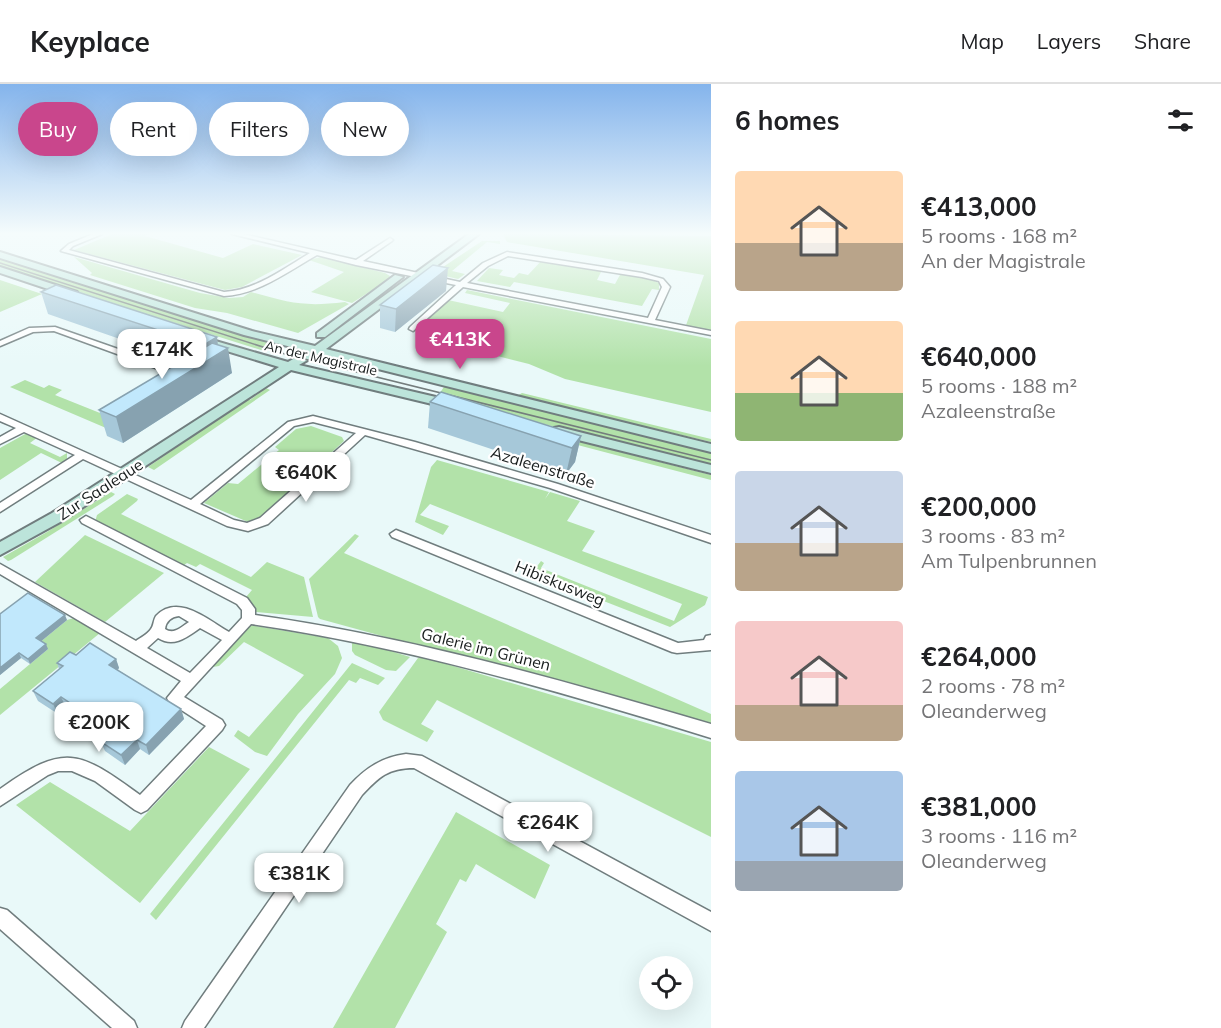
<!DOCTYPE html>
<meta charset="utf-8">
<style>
:root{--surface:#fff;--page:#f2f2f2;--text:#202124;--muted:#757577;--line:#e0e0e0;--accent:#c9468c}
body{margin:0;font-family:Mulish,sans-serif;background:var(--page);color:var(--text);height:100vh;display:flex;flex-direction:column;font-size:22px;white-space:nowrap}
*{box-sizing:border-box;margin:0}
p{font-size:20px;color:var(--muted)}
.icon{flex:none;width:33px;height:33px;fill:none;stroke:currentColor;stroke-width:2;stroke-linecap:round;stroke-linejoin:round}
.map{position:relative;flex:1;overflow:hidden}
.details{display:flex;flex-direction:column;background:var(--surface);width:510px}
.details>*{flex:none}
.top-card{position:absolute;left:18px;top:18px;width:570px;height:54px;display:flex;gap:12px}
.controls{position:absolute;left:639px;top:872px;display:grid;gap:12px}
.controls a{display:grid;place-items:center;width:54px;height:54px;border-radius:50%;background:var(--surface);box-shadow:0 6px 24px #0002;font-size:30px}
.price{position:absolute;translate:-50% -51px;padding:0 14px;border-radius:12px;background:#fff;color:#222;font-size:20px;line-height:39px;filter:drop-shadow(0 2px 3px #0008)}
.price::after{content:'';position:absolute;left:50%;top:36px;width:18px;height:14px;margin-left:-9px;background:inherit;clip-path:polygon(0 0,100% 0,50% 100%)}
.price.current{background:var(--accent);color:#fff}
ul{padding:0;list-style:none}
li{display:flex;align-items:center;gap:18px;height:150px;padding:0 24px}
li span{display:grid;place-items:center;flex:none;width:168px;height:120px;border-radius:6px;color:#555}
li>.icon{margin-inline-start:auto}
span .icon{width:72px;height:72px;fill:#fffc;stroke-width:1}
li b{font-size:26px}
h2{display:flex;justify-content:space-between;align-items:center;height:72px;padding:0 24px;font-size:26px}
.tag{padding:0 21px;border-radius:27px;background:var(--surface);box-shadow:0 6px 24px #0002;font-size:21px;line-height:54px}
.tag.current{background:var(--accent);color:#fff}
header{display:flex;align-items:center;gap:36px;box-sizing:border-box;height:84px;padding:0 30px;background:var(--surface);border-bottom:2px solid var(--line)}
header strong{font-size:28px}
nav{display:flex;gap:33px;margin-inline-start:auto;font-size:21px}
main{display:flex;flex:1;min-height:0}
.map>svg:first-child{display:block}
.green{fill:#b2e2a9}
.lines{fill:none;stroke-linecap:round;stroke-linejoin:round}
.street-casing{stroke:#707d7e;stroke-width:3}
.secondary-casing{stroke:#707d7e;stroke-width:4}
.street{fill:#fff;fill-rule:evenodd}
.secondary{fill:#bce4da;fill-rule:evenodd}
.tram{stroke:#747d7d;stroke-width:1.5}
.wall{fill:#a6c8d9}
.shaded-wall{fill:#87a2b0}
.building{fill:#c1e8fc;stroke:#87a2b0;stroke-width:1.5}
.labels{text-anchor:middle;stroke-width:4.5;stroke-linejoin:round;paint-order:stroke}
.far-street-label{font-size:14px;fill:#161b1b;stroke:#fff}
.street-label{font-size:16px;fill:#161b1b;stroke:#fff}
</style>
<header>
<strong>Keyplace</strong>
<nav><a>Map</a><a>Layers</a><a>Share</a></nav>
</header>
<main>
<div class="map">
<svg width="711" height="944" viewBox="0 0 711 944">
<rect width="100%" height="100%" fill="#e9f9f9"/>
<!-- green -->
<g class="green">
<polygon points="112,150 150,150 145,152 223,174 253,160 302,171 242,203 225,206 74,166"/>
<polygon points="503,150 711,152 711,249 685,244 704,191 507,158"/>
<polygon points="482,157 500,157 500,160 487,158 452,187 465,190 458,195 437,190 437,187"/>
<path d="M 74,173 L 200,209 L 229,214 L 243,213 L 251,208 C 290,219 304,223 345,218 L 349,220 L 298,249 L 227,229 L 195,224 L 90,191 L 92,189 Z"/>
<polygon points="321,173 385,189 390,192 388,196 352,219 311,208 344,188 309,176"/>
<polygon points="3,174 270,257 279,264 266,261 261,265 270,267 261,266 159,234 129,228 0,183 0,175"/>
<polygon points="543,175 602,186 597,196 615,200 621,189 647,194 659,199 659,206 652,205 642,222 514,198 510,203 477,197 489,184 503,186 499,191 514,194 519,189 528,191"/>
<polygon points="0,196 42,210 0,228"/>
<polygon points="467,206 711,255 711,328 565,295 529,280 419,252 431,241 425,237 448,216 503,228 510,219 465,209"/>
<polygon points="25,296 44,304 49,301 62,306 55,311 115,335 106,344 10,303"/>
<polygon points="446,300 479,311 711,367 711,382 437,313"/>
<polygon points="266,304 270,306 154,386 148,383 247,315 250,316"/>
<polygon points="522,309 711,355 711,358 517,312"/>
<polygon points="431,320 711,391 711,396 429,322"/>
<polygon points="311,342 342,353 344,357 262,432 248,438 204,419 228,399 238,400 279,366 275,363 296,345"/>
<polygon points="27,349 38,353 30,359 60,373 67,369 67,375 64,380 41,369 0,396 0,364"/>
<polygon points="437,376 549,408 545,415 550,408 580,417 567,437 595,447 582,467 708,513 705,521 670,543 532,489 541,477 544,479 541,484 674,537 682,520 430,420 420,431 449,442 443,451 415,438 431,383"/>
<polygon points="111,408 115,410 113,412 11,476 8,477 3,473 47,448"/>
<polygon points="127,410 138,415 137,417 121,430 251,493 267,478 304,493 313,533 256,528 241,519 252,506 200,480 196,483 187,479 183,482 95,438 97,431"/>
<polygon points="355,450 359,452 344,469 711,630 711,642 320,535 318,533 309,495"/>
<polygon points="85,451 164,489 105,538 35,498"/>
<polygon points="74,534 100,549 0,631 0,605 48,565 39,559 67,536"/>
<polygon points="243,540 328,554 338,562 342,574 335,590 298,630 267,672 255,668 234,652 238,646 249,653 304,591 244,558 219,582 213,583 212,579"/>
<polygon points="352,555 410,573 396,587 386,586 355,571 352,567"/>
<polygon points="423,573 711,658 711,753 437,616 421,640 434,647 427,658 383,636 379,628 418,574"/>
<polygon points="352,579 385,594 378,601 360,594 356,599 349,596 156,836 150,830"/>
<polygon points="209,663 250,685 140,819 16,721 50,698 130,747"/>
<polygon points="456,728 550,781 535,815 476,780 466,798 460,795 436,840 447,848 395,944 333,944"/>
</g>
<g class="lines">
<defs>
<g id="street">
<path d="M 93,150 L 102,150 L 73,162 L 69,166 L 224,208 C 256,206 283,185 310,169 L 232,150 L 243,150 L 356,176 L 390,154 L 393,156 L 392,157 L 363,177 L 460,198 L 483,179 L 507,168 L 642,189 L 663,195 L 670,203 L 655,236 L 711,247 L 711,251 L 463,203 L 413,247 L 409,245 L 410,243 L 456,201 L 356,181 L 317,171 C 287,188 259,210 224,212 L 61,167 L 69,160 ZM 508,172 L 642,193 L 659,197 L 662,203 L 648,234 L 467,199 L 488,182 Z"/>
<polygon points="55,243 181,287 182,291 178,294 172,294 171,292 172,290 54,247 33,248 0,262 0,257 29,244"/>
<path d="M 0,330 L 191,416 L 288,338 L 313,332 L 415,358 L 558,400 L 711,451 L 711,459 L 550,404 L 365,351 L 268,440 L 248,447 L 227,442 L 83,375 L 0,428 L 0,419 L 75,371 L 24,348 L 0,360 L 0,353 L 16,344 L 0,337 ZM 313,338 L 356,349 L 260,434 L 247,439 L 234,436 L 200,420 L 294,342 Z"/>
<path d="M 86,432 L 247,514 L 255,525 L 255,531 C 411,553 561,596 711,640 L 711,654 C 559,607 408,563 251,540 L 184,613 L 222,636 L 225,641 L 222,646 L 147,726 L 141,729 L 135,726 L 95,697 L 72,687 L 58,687 L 48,691 L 0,722 L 0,705 C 65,659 78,666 140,711 L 206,642 L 169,618 L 167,614 L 181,597 L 0,490 L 0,480 L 136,557 C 140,554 148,550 151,545 C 154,541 153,537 156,532 C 178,509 208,536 229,548 L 242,534 L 242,526 L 237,520 L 82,439 L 80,436 ZM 179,532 L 189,538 C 181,543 174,551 165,545 C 166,537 171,533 179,532 ZM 200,544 L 222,556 L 190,589 L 147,564 L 158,554 C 174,564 187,553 200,544 Z"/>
<polygon points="396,446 678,559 704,556 706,552 711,551 711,566 677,569 672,568 392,453 390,450"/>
<path d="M 406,670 L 422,672 L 711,828 L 711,847 L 414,684 C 388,684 379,693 362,711 L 204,944 L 182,944 L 185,937 L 350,701 C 366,684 382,673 406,670 Z"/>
<polygon points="0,824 7,826 134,937 137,944 112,944 0,845"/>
</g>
<g id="secondary">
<polygon points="469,150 479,150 326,265 711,360 711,368 318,270 299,281 453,317 459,321 453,325 291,286 62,437 0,471 0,458 52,429 279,283 204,260 204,256 212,256 288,278 307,267 244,251 0,174 0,168 252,247 315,262"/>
<polygon points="0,183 77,208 78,210 69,212 0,189"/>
<polygon points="395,191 403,193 325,253 317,253 317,249"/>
<polygon points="559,343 711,381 711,389 554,350 552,347 554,344"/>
</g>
</defs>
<!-- street casing -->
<use href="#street" class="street-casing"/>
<!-- secondary casing -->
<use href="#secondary" class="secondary-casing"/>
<!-- street -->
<use href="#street" class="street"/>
<!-- secondary -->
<use href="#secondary" class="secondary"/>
<!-- tram -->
<polyline class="tram" points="0,179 288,271 711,376"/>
</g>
<!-- wall -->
<g class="wall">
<polygon points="446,207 395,248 380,244 380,221"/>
<polygon points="41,208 218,261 232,289 123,359 107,352 99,326 183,277 48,230"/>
<polygon points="430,318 581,352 575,378 566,390 428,344"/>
<polygon points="0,530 67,536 41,557 48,565 30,580 21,574 0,591"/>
<polygon points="76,571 116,575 119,584 118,586 181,625 184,635 149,671 140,665 125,681 105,667 101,658 108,651 66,623 58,630 38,617 33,607 59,585 57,579"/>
</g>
<!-- shaded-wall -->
<g class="shaded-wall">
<polygon points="448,184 446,207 395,248 396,225"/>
<polygon points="217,253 219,270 228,264 232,289 123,359 116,333 207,277 204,261"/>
<polygon points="581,352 575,378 566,390 572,364"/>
<polygon points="65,531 67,536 39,559 36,554"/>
<polygon points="46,560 48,565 30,580 28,575"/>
<polygon points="19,569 21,574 0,591 0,584"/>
<polygon points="116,575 119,584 113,590 109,581"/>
<polygon points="61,613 66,623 58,630 53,620"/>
<polygon points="181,625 184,635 149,671 146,661"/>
<polygon points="137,656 140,665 125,681 121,671"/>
</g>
<!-- building -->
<g class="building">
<polygon points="433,181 448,184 396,225 380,221"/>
<polygon points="56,201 217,253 204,261 41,208"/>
<polygon points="212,259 228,264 116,333 99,326"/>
<polygon points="441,308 581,352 572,364 430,318"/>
<polygon points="28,509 65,531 36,554 46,560 28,575 19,569 0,584 0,530"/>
<polygon points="90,559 116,575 109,581 181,625 146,661 137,656 121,671 101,658 112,647 61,613 53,620 33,607 63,582 57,579 70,568 76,571"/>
</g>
<!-- sky -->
<linearGradient id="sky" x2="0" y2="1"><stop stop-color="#84b4ec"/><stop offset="0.53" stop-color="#f5fcfc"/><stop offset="1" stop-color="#f5fcfc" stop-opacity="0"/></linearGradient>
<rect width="711" height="282" fill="url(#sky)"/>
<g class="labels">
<!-- far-street labels -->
<g class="far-street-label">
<text transform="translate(321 274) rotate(13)" y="5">An der Magistrale</text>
</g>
<!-- street labels -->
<g class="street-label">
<text transform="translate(543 383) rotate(17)" y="6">Azaleenstraße</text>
<text transform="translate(100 405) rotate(-33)" y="6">Zur Saaleaue</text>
<text transform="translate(560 499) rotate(22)" y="6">Hibiskusweg</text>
<text transform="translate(486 565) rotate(14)" y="6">Galerie im Grünen</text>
</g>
</g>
</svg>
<div class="controls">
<a><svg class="icon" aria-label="locate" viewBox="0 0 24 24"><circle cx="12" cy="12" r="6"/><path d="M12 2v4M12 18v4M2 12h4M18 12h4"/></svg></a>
</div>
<b class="price current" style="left:460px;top:286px">€413K</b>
<b class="price" style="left:162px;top:296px">€174K</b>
<b class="price" style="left:306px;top:419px">€640K</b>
<b class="price" style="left:99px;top:669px">€200K</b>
<b class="price" style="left:548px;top:769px">€264K</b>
<b class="price" style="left:299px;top:820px">€381K</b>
<div class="top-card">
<a class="tag current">Buy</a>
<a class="tag">Rent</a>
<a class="tag">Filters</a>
<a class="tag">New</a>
</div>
</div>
<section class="details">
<h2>6 homes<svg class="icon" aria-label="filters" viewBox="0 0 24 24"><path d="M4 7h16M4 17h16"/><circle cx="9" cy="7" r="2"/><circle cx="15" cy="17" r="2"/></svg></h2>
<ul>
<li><span style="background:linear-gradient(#ffd9b3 60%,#b9a48a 0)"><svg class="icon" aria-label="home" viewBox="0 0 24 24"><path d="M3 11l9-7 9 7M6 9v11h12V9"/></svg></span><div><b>€413,000</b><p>5 rooms · 168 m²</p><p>An der Magistrale</p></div></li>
<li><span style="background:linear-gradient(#ffd9b3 60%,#8fb573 0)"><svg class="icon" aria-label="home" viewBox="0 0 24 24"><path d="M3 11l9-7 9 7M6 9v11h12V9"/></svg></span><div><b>€640,000</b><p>5 rooms · 188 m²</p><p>Azaleenstraße</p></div></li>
<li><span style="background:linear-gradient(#c9d6e8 60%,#b9a48a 0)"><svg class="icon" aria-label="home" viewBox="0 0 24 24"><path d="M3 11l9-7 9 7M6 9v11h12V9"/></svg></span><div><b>€200,000</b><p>3 rooms · 83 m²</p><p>Am Tulpenbrunnen</p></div></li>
<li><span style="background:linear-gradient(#f6c9c9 70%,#b9a48a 0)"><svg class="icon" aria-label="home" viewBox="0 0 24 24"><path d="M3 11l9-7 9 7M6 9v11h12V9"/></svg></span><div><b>€264,000</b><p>2 rooms · 78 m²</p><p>Oleanderweg</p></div></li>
<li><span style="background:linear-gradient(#a9c7e8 75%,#9aa5b1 0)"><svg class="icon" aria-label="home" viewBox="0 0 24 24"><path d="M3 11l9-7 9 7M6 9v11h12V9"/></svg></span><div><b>€381,000</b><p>3 rooms · 116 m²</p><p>Oleanderweg</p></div></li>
</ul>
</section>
</main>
